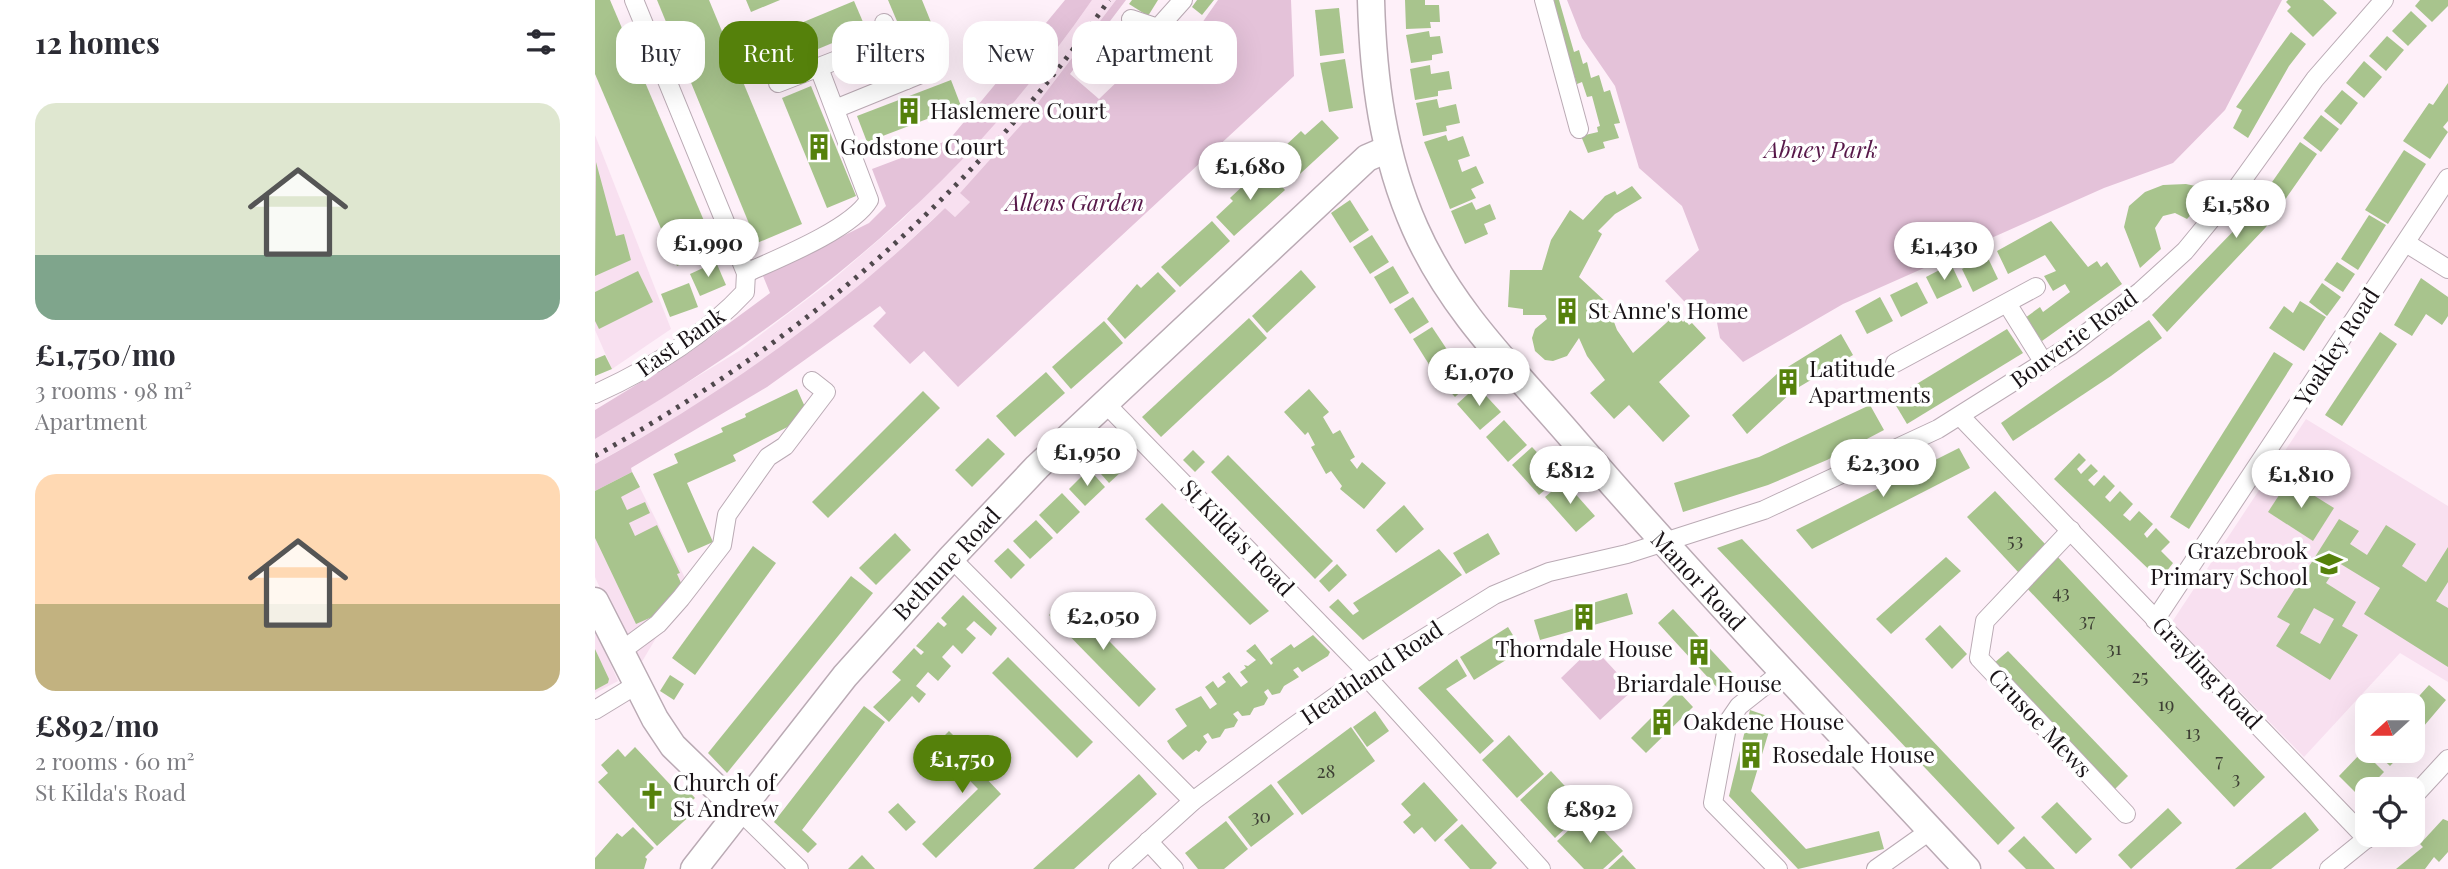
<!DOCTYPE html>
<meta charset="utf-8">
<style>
:root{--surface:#fff;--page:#f2f2f3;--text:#2b2b33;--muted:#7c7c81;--accent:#55810b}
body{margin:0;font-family:"Playfair Display",serif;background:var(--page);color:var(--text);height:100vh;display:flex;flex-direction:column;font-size:26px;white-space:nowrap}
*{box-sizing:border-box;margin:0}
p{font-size:23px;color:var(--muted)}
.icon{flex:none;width:38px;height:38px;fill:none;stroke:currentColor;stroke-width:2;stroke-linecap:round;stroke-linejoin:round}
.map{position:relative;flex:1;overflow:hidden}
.drawer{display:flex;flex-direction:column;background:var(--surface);width:595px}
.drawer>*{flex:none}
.top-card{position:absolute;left:21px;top:21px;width:665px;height:63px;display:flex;gap:14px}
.needle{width:46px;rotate:249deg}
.fabs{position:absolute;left:1760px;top:693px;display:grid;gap:14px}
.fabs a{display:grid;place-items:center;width:70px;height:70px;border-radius:14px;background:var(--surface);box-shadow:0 7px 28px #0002;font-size:35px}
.price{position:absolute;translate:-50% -60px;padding:0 16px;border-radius:24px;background:#fff;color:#222;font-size:23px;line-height:46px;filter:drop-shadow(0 2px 4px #0008)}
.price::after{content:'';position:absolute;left:50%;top:42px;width:21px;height:16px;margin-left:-10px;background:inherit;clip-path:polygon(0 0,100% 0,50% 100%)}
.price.current{background:var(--accent);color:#fff}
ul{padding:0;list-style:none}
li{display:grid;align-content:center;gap:14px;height:371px;padding:0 35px}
li span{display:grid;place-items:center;height:217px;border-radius:21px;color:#555}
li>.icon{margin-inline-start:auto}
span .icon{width:126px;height:126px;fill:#fffc;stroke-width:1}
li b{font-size:30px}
h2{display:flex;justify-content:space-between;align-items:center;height:84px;padding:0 35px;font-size:30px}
.chip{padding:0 24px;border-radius:21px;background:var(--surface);box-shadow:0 7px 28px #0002;font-size:24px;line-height:63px}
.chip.current{background:var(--accent);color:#fff}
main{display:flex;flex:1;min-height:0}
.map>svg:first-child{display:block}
.built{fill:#f8e0f0}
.green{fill:#e4c2d9}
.building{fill:#a8c48d;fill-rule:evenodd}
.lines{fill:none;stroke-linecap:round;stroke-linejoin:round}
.street-casing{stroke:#baaab4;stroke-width:20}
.secondary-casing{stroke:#baaab4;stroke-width:29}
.street{stroke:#fff;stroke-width:18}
.secondary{stroke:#fff;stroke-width:26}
.rail{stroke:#50484d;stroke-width:5;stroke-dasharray:3.5 7;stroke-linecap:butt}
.labels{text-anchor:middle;stroke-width:7;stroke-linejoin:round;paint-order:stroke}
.number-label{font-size:19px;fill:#3d3f34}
.poi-label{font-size:23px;fill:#191317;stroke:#fff;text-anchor:start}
.park-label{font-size:23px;font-style:italic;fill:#571849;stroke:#fff}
.street-label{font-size:23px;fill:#191317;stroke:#fff}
</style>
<main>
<section class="drawer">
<h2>12 homes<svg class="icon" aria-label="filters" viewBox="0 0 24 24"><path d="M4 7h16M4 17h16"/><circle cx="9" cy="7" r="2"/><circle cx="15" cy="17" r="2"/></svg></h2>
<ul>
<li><span style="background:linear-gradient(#dfe7d0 70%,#7fa58c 0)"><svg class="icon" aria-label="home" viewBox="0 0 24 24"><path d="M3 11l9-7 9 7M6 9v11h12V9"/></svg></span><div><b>£1,750/mo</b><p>3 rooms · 98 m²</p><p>Apartment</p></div></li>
<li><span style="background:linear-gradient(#ffd9b3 60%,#c2b280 0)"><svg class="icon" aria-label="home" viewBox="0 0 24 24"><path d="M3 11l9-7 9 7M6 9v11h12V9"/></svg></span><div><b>£892/mo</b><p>2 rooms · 60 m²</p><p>St Kilda's Road</p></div></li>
</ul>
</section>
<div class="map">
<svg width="1853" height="869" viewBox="0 0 1853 869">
<rect width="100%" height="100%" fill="#fef0f9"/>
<!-- built -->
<g class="built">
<polygon points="497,0 521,0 426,125 366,192 375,202 360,217 350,208 266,286 182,352 91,412 0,464 0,439 144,351 235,282 308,219 409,114"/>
<polygon points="0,135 76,329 17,369 0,330"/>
<polygon points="1711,419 1853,506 1853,682 1805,653 1709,757 1577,622"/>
<polygon points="37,472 93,584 42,670 0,577 0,491"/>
<polygon points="0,629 23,681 0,693"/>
</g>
<!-- green -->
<g class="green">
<path d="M 470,0 L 497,0 C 363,194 201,321 0,439 L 0,410 L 95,352 L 175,293 L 168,276 L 274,223 L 291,206 L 277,169 L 354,140 Z"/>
<path d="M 521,0 L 531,0 L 475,74 L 504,99 L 577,29 L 593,43 L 623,0 L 696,0 L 699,76 L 363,387 L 329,351 L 315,364 L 278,326 L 291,313 L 285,306 L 172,387 L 36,468 L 37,472 L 0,491 L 0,464 C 129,393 245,310 350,208 L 360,217 L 375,202 L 365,193 L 426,125 Z"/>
<polygon points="972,0 1687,0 1630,110 1578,163 1509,188 1248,304 1148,362 1125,338 1119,307 1104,317 1070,281 1104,250 1087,206 1044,168 1020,86 987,38"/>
<polygon points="998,647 1038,690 1005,720 966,678"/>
</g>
<!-- building -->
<g class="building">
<polygon points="0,0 15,0 121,249 82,266 0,74"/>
<polygon points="62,0 114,0 207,224 162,243"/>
<polygon points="151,0 185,0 156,12"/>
<polygon points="293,0 327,0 346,47 318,59"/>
<polygon points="537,0 563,0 553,16 534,4"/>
<polygon points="602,0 619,0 607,15 597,7"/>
<polygon points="810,0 830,0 830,5 844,5 845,22 835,22 836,28 811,29"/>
<polygon points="951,0 964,0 979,52 984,50 988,64 992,62 996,78 1004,75 1009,92 1015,90 1025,123 1019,124 1024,138 1008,142 1010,148 993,153 986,136 1003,132 1002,127 1005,126 997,96 992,97 987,82 982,84 977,68 970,70"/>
<polygon points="1693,0 1728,0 1742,13 1718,37 1692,11 1696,7 1691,2"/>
<polygon points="1825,0 1853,0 1853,6 1837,22 1820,6"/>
<polygon points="259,1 271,29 175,69 163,41"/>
<polygon points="744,8 749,53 725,56 720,10"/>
<polygon points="1816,11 1832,26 1813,46 1797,31"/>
<polygon points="834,31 835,37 845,36 848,53 837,55 837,60 816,63 811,35"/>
<polygon points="1696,32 1711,44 1694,66 1653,138 1638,128 1647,110 1641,107"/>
<polygon points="1792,36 1809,50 1791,71 1774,56"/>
<polygon points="518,37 540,58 521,77 499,56"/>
<polygon points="750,59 758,108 734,112 725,63"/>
<polygon points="1769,61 1787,77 1769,98 1751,83"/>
<polygon points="835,65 836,74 854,71 857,89 843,91 843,96 820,100 815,69"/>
<polygon points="356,80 366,106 272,142 262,116"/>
<polygon points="1853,83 1853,121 1848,127 1853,132 1835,159 1808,141 1834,103 1838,105"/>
<polygon points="216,86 261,196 232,208 187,98"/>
<polygon points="1747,90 1763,103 1746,125 1729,111"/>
<polygon points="842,99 844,108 861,104 865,123 851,126 852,131 828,136 821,103"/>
<polygon points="1726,115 1744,129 1726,152 1708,138"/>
<polygon points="727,120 744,138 693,185 675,166 692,151 689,147 706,131 710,135"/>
<polygon points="851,135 853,141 868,136 875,156 863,160 867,172 881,166 889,183 876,189 881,198 855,209 829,142"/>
<polygon points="1705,142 1722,154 1671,227 1572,332 1557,315 1654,215"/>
<polygon points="1809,150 1831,164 1793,224 1770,210"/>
<polygon points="1,162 21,236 29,234 36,260 0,276"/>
<polygon points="672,170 690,190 639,236 621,217 638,201 635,198 652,182 655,185"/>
<polygon points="1591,184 1605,187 1609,200 1592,219 1580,213 1568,216 1560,228 1566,249 1545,268 1529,227 1534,206 1550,192 1568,185"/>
<polygon points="1037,186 1047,198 1020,214 1003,231 1007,234 984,277 1012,303 1022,330 1038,353 1081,314 1088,322 1090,320 1094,325 1097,323 1111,338 1064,382 1095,416 1068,442 1034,405 1019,419 995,393 1010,380 992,356 984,338 972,356 958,361 950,360 940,351 937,338 940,329 952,319 950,315 928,315 928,309 913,307 915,270 947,270 956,240 975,210 988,220 1010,196 1020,191 1022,195"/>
<polygon points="755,200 774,230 755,243 736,213"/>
<polygon points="877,202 881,210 895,204 901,219 889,224 893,234 870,244 856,211"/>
<polygon points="1774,215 1791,225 1763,270 1746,259"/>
<polygon points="617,221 635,241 585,287 566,267"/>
<polygon points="1456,221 1493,267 1502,261 1506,267 1512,262 1527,284 1447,341 1430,318 1445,307 1448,312 1475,292 1470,284 1458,291 1449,276 1461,271 1450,255 1413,274 1402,251"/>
<polygon points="777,235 794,262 775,274 758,247"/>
<polygon points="1392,256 1403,279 1378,292 1367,269"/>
<polygon points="121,262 131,285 105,296 95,274"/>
<polygon points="1742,262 1760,274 1748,292 1729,280"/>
<polygon points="1356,264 1367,287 1342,299 1331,277"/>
<polygon points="798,266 814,293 795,304 779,277"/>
<polygon points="706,270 721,287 672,333 657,316"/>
<polygon points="43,271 58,302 4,329 0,321 0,292"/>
<polygon points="563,272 581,291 530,339 512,319 542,284 546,288"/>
<polygon points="1826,278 1853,297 1853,316 1847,325 1831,314 1817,336 1799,325"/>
<polygon points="1322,282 1333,303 1306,317 1295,295"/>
<polygon points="94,283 103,307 75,317 66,294"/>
<polygon points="1727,283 1746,297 1732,316 1714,302"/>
<polygon points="818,297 834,322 815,334 799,309"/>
<polygon points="1285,297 1298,321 1272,334 1260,311"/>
<polygon points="1705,301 1731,317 1709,351 1674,328 1689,306 1698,313"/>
<polygon points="654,318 672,338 566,437 547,417"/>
<polygon points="1554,320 1567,338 1516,376 1418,441 1406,423"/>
<polygon points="509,321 528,343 476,389 457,367"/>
<polygon points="837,327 855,354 835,366 818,339"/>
<polygon points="1412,329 1428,353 1312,424 1297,399"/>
<polygon points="1785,332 1802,344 1747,426 1730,415"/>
<polygon points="1246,334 1258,355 1199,390 1152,434 1137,415 1183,373"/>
<polygon points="1679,352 1698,364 1594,529 1575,517"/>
<polygon points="10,355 17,369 0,376 0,359"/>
<polygon points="857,358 877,381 860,397 839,374"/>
<polygon points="451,372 470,393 420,437 401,416"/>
<polygon points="882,386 906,412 885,430 862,404"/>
<polygon points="202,389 214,416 138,455 141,461 92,483 118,542 93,553 58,474 83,463 79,454 128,432 126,428 151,417 150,414"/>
<polygon points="714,389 734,412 728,417 738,434 745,430 760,457 755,460 762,469 767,462 791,483 769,509 745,489 747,486 736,471 731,474 716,447 720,445 713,432 710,435 689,412"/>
<polygon points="328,391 345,408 233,518 217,502"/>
<polygon points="1275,405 1289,430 1232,460 1173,485 1088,512 1079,483 1164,457"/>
<polygon points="909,420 932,445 913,462 891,437"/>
<polygon points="393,438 410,454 377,487 360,470"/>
<polygon points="522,442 539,460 514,483 498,465"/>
<polygon points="937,447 965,477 944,495 917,465"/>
<polygon points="1364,448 1375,468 1217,549 1201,530"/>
<polygon points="598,450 610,462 600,472 588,460"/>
<polygon points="1484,453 1491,460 1482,469 1486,474 1496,464 1503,471 1493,480 1499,486 1509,475 1520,486 1510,497 1515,502 1525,491 1538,504 1528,515 1535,521 1544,511 1558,524 1549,534 1552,538 1561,528 1575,542 1566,551 1578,563 1565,580 1459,479"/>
<polygon points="633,455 738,561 720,579 616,472"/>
<polygon points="494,469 510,487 490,506 474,489"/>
<polygon points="37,472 45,487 26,497 32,510 50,502 55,513 34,523 40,536 62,525 85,573 82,574 86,583 66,613 41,624 0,538 0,491"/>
<polygon points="1694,480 1739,508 1718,541 1673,512"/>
<polygon points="969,481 1000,516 981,532 950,497"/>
<polygon points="1400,491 1452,546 1424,573 1372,517"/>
<polygon points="467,493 485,512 462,534 444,515"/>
<polygon points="567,503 674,611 655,625 550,519"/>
<polygon points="809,505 829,529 801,553 781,530"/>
<path d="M 1744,519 L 1764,531 L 1755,544 L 1772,555 L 1791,525 L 1821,544 L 1807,566 L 1831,582 L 1853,547 L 1853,582 L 1841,601 L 1853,608 L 1853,667 L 1769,614 L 1785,588 L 1744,563 L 1731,583 L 1761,602 L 1747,626 L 1763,635 L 1735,680 L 1681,646 L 1695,624 L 1682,617 ZM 1719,608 L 1739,619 L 1725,644 L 1705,633 Z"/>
<polygon points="441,520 458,538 435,559 418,541"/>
<polygon points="300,533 316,550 281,585 264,568"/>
<polygon points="893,533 905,554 871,574 858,553"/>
<polygon points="1147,539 1420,828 1403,845 1122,548"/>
<polygon points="158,546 181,563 100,675 77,658"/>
<polygon points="413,548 430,565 416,579 399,561"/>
<polygon points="844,549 867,575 768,640 734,607 743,599 758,615 764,611 758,603"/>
<polygon points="1460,554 1670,777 1639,807 1428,584"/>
<polygon points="1351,557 1366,571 1296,634 1281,619"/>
<polygon points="742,564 752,575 734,592 724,581"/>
<polygon points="256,576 278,593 132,773 113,753"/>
<polygon points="1032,593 1038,614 945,640 939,620"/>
<polygon points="368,595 402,628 396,636 379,621 371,629 381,638 367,654 358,645 347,657 356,666 343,681 333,672 321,686 331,694 324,703 317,696 294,722 278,707 306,680 297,672 319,648 326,655 329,652 321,646 343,622 349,627 352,624 346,618"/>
<polygon points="472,598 561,689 544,707 454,615"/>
<polygon points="1078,609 1145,681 1129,695 1063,623"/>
<polygon points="1345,625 1372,654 1357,669 1330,639"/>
<polygon points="913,627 927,650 879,680 865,657"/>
<polygon points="718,635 735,652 733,656 707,672 703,667 698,670 704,677 689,686 685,693 677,695 673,689 669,692 673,698 669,705 659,708 655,715 647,716 643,711 641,712 638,714 643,720 639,727 630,729 625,737 617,739 613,733 608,736 612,742 604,752 601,750 588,760 577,749 572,741 592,726 580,709 606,696 615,709 622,704 610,687 618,681 623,688 631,682 627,677 634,672 646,687 653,682 645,672 651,668 649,665 653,666 661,660 651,651 660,644 676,665 678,663 675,659 696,644 699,648"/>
<polygon points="0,649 14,679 13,683 0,690"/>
<polygon points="1413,651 1533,776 1519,790 1398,664"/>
<polygon points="413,657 498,742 482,758 397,673"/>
<polygon points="862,659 872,676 851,689 899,741 885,754 823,688"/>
<polygon points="75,675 89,684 79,700 65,691"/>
<polygon points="1834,685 1851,700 1823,733 1818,729 1818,705 1816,705"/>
<polygon points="1083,691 1098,707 1051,753 1036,738"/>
<polygon points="269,706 290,722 207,830 222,844 213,853 179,822"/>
<polygon points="1155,710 1178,718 1156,791 1211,849 1284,831 1289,849 1203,869 1134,796"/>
<polygon points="780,711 794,731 772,747 758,727"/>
<polygon points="756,727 780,761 707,815 682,782"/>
<polygon points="354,731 393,770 388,775 406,794 341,858 327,844 383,789 340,745"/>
<polygon points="914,735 949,774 922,798 887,760"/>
<polygon points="40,747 84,794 91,788 100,798 93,804 100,811 62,846 3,782 13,773 6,765 23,749 30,757"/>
<polygon points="1768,751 1789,772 1765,797 1744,776"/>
<polygon points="1779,751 1809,751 1795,766"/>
<polygon points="956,771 991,809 960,838 925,800"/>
<polygon points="544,774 562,794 479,869 438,869"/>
<polygon points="829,782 863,820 840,842 827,827 819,834 808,822 816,815 806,804"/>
<polygon points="676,784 699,814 656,847 633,817"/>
<polygon points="1462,802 1497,839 1481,854 1446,817"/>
<polygon points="303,803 321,822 311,831 293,812"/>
<polygon points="1573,808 1587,823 1536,869 1523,855"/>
<polygon points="1710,812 1724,830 1712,840 1676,869 1640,869"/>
<polygon points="992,813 1028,851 1008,869 989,869 962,841"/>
<polygon points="1848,819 1853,821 1853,852 1844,862 1839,857 1830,869 1801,869 1828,847 1825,844"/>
<polygon points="631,821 653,849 629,869 603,869 590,853"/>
<polygon points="867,824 902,863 896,869 875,869 849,840"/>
<polygon points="38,827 59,848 50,857 52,859 49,869 0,869 0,858 22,833 27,837"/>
<polygon points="1429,836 1460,869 1431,869 1413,851"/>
<polygon points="267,855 280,869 253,869"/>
<polygon points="1028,855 1041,869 1013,869"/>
</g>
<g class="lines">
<defs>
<g id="street">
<polyline points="949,0 984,129"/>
<polyline points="536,19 563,28 588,0"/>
<polyline points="289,23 311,80"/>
<polyline points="183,83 296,39"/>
<polyline points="240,109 331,72"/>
<polyline points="1811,243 1853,269"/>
<path d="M 151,273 C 182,259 257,229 274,200 L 224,68"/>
<polyline points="1413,305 1449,363"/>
<polyline points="1300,363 1441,287"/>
<path d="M 0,394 C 55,369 109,336 150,292 L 151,273 L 39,0"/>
<polyline points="511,404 773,673"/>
<polyline points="1365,416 1772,839"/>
<polyline points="1476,530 1390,621 1384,658 1531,814"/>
<polyline points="356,558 598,801"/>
<polyline points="1560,620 1853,178"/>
<polyline points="25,652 63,624 86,598 127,545 132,515 173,457 190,446 231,392 217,381"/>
<polyline points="770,675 946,869"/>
<polyline points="0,710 41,685"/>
<polyline points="1818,797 1853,759"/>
<polyline points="145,811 204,869"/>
<polyline points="553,841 579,869"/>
<polyline points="523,869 598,801 691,732 773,673 899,595 954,572 1032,554 1169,510 1343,429 1475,346 1546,291 1590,251 1641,189 1720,79 1789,0"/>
<polyline points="1183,869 1118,803 1133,722 1144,706 1188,671"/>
<polyline points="1281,869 1336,830"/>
<polyline points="1734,869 1776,835"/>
</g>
<g id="secondary">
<path d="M 776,0 C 778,78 788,156 820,228 C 857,312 921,372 979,440 C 1106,587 1240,727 1372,869"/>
<polyline points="0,601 60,719 78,746 145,811"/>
<polyline points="99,869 250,676 356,558 442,467 772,158 793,149"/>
</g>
</defs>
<!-- street casing -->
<use href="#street" class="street-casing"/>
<!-- secondary casing -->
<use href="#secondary" class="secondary-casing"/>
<!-- street -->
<use href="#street" class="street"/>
<!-- secondary -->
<use href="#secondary" class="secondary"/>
<!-- rail -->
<path class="rail" d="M 0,456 C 207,341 378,195 514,0"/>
</g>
<!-- icons -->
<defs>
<symbol id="building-bare" viewBox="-9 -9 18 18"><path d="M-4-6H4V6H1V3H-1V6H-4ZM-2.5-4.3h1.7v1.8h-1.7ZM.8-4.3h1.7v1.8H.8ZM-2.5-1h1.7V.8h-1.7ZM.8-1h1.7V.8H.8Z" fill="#55810b" stroke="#fff" stroke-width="2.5" paint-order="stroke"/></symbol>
<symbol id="school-bare" viewBox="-9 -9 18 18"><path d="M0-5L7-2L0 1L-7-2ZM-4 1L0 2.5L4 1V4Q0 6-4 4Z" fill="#55810b" stroke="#fff" stroke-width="2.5" paint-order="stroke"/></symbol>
<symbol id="church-bare" viewBox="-9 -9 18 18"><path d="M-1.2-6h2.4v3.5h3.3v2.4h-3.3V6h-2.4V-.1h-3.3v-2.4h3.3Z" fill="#55810b" stroke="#fff" stroke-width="2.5" paint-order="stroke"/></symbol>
</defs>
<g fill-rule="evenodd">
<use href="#building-bare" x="295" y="92" width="38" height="38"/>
<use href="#building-bare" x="205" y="128" width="38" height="38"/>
<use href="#building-bare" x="953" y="292" width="38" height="38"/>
<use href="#building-bare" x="1174" y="363" width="38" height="38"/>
<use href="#school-bare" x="1715" y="545" width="38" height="38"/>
<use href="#building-bare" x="970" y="598" width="38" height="38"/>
<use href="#building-bare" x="1085" y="633" width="38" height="38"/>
<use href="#building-bare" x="1048" y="703" width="38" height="38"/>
<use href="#building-bare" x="1137" y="736" width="38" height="38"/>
<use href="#church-bare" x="38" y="777" width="38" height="38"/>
</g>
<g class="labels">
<!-- number labels -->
<g class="number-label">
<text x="1420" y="547">53</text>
<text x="1466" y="599">43</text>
<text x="1492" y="627">37</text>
<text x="1519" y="655">31</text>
<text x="1545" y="683">25</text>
<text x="1571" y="711">19</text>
<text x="1598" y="739">13</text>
<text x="1624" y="767">7</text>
<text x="731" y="778">28</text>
<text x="1641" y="785">3</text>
<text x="666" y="823">30</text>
</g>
<!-- poi labels -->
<g class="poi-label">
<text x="335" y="119">Haslemere Court</text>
<text x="245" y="155">Godstone Court</text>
<text x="993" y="319">St Anne's Home</text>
<text x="1214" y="377">Latitude<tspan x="1214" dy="26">Apartments</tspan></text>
<text x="1713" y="559" text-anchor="end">Grazebrook<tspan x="1713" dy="26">Primary School</tspan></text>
<text x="989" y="657" text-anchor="middle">Thorndale House</text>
<text x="1104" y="692" text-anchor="middle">Briardale House</text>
<text x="1088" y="730">Oakdene House</text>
<text x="1177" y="763">Rosedale House</text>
<text x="78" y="791">Church of<tspan x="78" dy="26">St Andrew</tspan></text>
</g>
<!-- park labels -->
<g class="park-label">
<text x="1226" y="158">Abney Park</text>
<text x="480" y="211">Allens Garden</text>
</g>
<!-- street labels -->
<g class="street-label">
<text transform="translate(1479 339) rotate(-36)" y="8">Bouverie Road</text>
<text transform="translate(86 342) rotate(-35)" y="8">East Bank</text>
<text transform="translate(1742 347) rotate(-57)" y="8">Yoakley Road</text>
<text transform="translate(642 538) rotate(46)" y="8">St Kilda's Road</text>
<text transform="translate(352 564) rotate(-47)" y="8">Bethune Road</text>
<text transform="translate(1103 581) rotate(47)" y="8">Manor Road</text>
<text transform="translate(777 673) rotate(-34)" y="8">Heathland Road</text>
<text transform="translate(1612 673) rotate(46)" y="8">Grayling Road</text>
<text transform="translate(1445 723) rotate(47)" y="8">Crusoe Mews</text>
</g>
</g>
</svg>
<div class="fabs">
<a><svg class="needle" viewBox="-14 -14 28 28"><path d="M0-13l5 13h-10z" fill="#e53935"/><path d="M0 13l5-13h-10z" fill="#7c7c81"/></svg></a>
<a><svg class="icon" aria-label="locate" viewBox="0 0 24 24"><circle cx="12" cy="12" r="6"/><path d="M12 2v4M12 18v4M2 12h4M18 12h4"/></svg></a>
</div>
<b class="price" style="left:655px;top:202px">£1,680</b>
<b class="price" style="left:1641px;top:240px">£1,580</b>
<b class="price" style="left:113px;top:279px">£1,990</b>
<b class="price" style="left:1349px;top:282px">£1,430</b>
<b class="price" style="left:884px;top:408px">£1,070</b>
<b class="price" style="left:492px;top:488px">£1,950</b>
<b class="price" style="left:1288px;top:499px">£2,300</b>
<b class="price" style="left:975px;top:506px">£812</b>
<b class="price" style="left:1706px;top:510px">£1,810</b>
<b class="price" style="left:508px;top:652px">£2,050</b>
<b class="price current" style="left:367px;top:795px">£1,750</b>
<b class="price" style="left:995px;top:845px">£892</b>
<div class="top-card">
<a class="chip">Buy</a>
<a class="chip current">Rent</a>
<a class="chip">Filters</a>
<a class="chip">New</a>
<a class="chip">Apartment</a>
</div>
</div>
</main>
